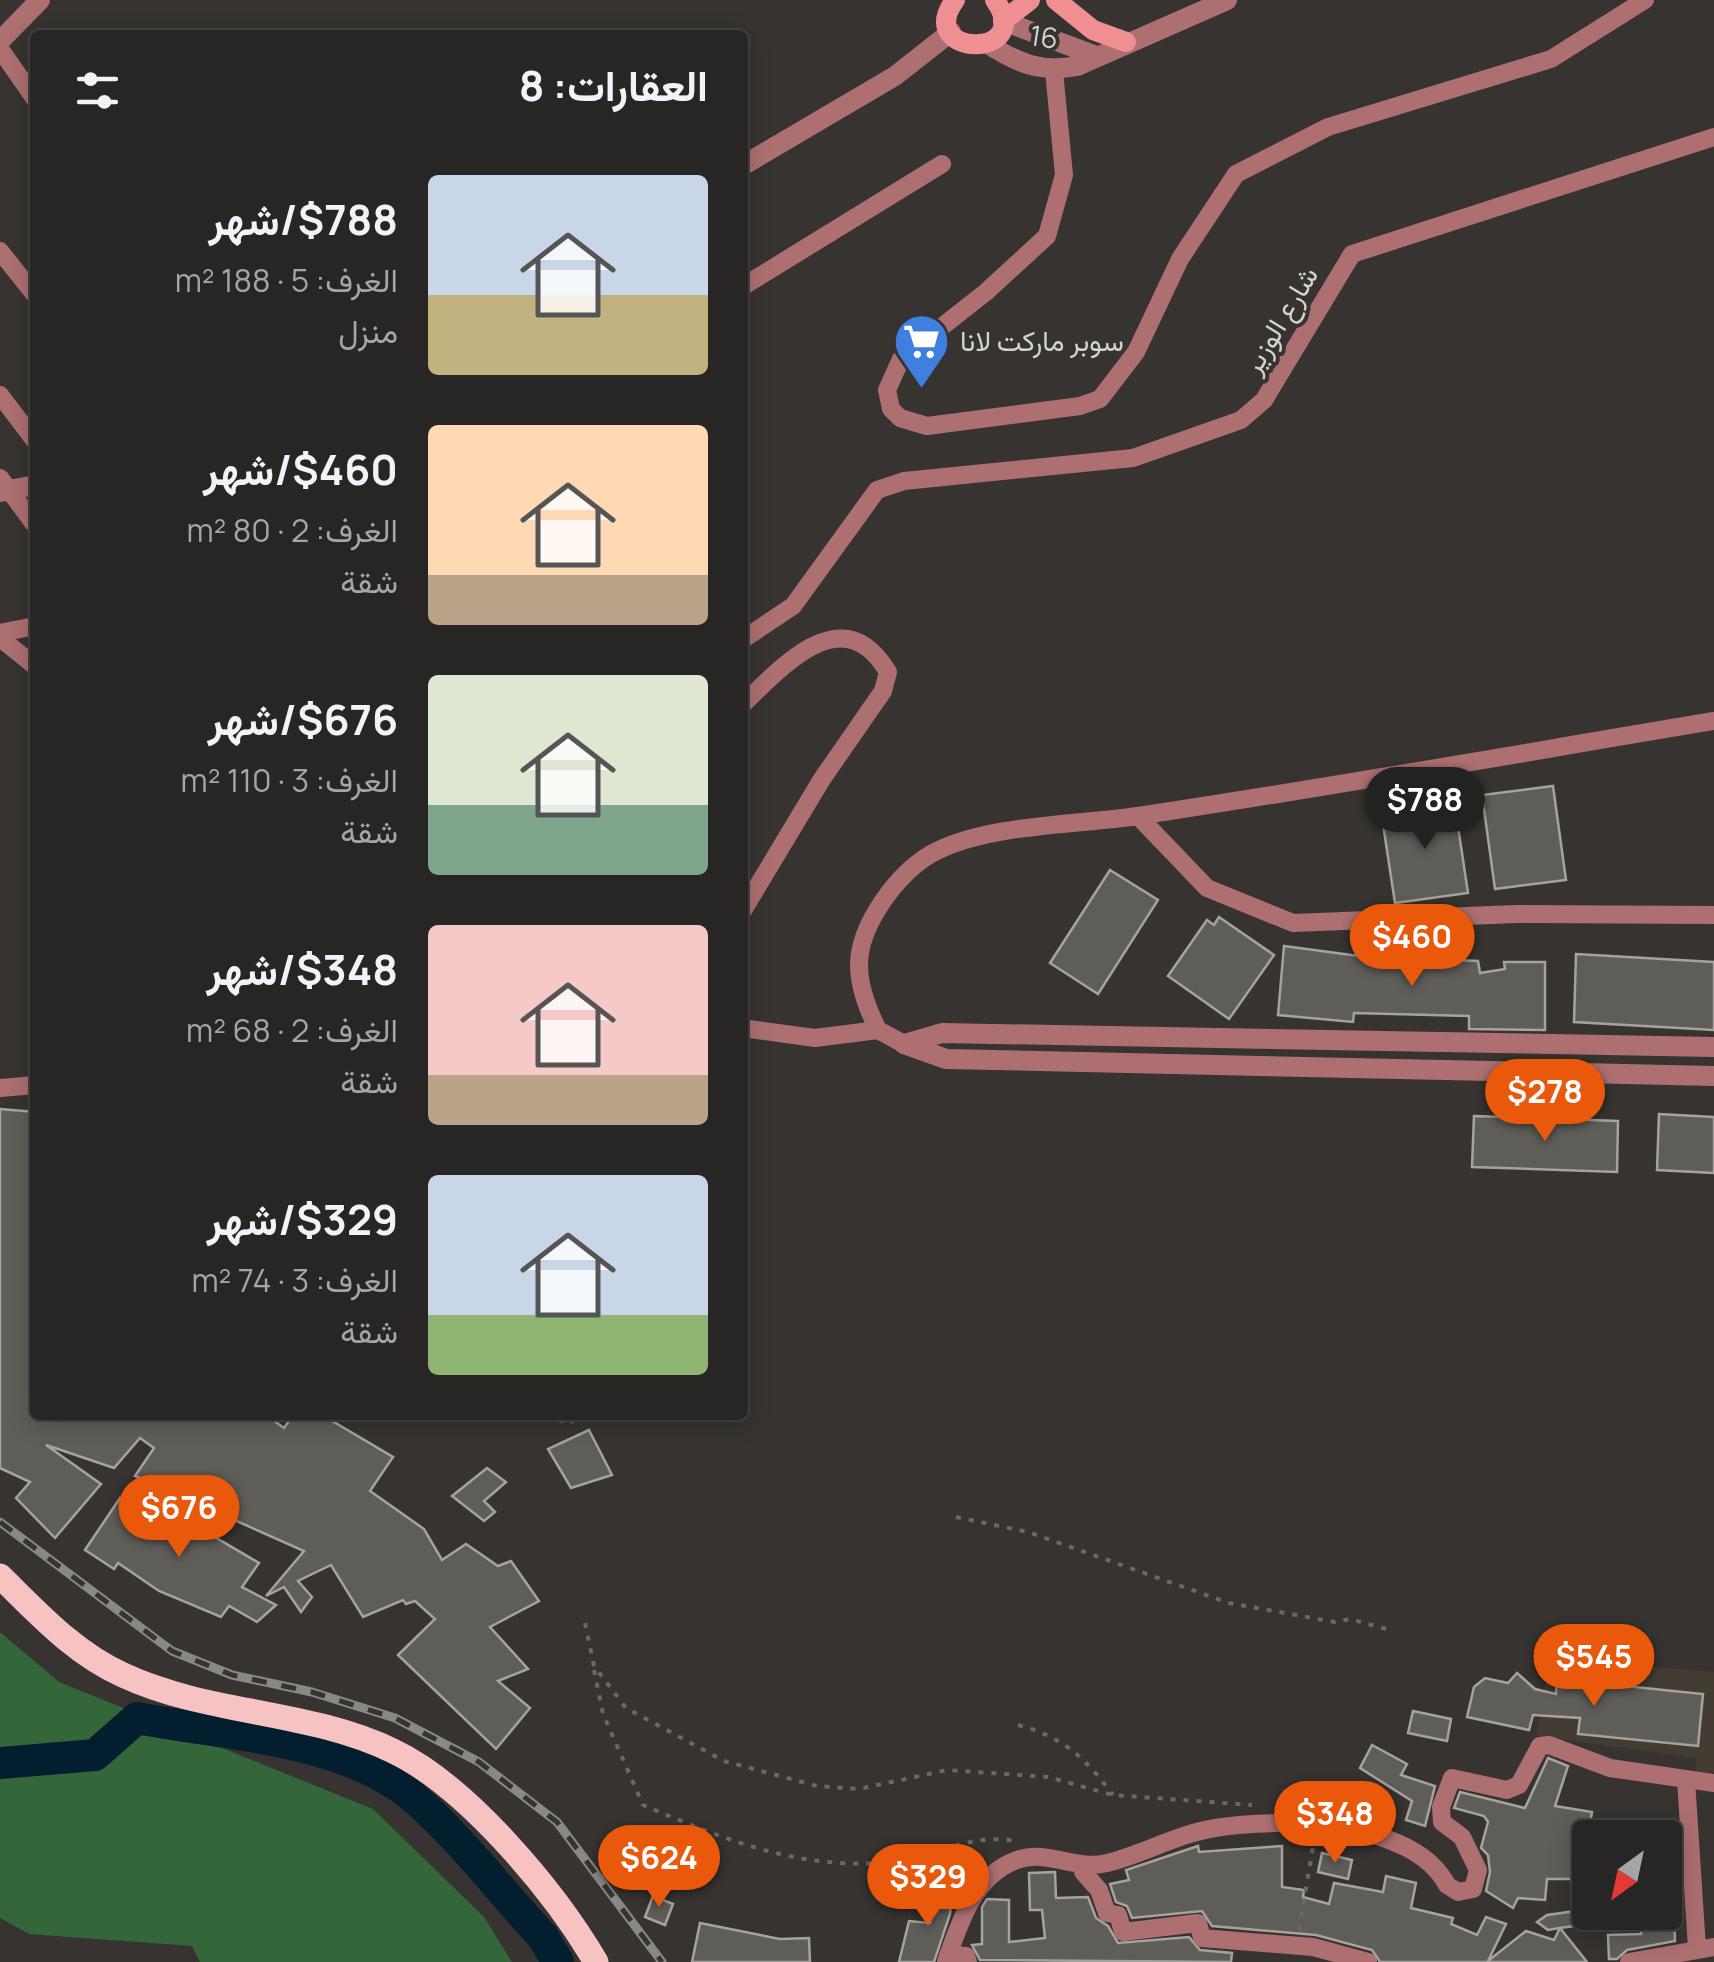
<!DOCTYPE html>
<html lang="ar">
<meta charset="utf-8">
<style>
:root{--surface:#282624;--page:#343231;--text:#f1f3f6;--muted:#a5a5a6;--line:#444341;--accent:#ea580c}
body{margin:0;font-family:Manrope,Vazirmatn,sans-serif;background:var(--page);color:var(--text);direction:rtl;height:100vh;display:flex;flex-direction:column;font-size:38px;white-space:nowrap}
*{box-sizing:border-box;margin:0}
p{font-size:32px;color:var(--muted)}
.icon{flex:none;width:55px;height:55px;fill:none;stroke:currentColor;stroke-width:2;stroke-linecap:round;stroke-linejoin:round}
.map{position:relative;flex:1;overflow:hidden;direction:ltr}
.drawer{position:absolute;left:30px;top:30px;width:718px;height:1390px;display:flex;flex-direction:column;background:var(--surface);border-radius:10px;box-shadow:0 5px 25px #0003,0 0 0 2px var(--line);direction:rtl}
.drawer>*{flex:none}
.needle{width:65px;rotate:213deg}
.fabs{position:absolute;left:1572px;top:1820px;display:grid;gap:20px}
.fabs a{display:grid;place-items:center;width:110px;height:110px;border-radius:10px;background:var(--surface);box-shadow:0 5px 25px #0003,0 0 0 2px var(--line);font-size:50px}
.price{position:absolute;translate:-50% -85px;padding:0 22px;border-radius:35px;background:var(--accent);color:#fff;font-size:32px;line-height:65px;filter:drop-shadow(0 2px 5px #0008)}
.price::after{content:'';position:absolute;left:50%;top:60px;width:30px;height:22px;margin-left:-15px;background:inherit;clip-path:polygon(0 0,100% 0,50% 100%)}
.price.selected{background:#222;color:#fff}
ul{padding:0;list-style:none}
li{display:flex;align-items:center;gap:30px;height:250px;padding:0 40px}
li span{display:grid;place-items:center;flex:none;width:280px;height:200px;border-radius:10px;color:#555}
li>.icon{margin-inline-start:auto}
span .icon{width:120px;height:120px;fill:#fffc;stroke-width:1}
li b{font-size:42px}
h2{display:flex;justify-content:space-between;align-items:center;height:120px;padding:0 40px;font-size:42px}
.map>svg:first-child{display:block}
.built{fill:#433c33}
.green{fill:#336739}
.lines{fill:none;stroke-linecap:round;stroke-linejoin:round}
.river{stroke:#031e2e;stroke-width:32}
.building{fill:#5f5d58;stroke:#a6a39e;stroke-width:2.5}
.path{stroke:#6b6966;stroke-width:4;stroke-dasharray:5 8;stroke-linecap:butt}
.minor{stroke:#ad6f70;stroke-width:18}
.tertiary{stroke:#ad6f70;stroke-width:20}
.secondary{stroke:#f08f91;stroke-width:20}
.primary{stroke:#f6c2c2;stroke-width:25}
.rail-casing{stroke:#8a8885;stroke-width:9}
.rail{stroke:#363330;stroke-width:5;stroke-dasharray:15;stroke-linecap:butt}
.labels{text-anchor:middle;stroke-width:8;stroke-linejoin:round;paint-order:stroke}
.street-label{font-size:28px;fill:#d4d3d0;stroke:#363330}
.poi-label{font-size:28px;fill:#d4d3d0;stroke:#363330;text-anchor:start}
</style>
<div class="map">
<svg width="1714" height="1962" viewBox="0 0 1714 1962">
<rect width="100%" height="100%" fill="#363330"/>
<!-- built -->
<polygon class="built" points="1550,1658 1714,1672 1714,1773 1696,1772 1696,1758 1537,1736"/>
<!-- green -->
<polygon class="green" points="0,1632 59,1682 373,1809 484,1917 512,1962 200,1962 192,1946 29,1934 0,1918"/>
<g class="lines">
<!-- river -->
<path class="river" d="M 0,1763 L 95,1755 L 137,1718 C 225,1735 341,1738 413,1797 C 457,1834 503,1894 543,1937 L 558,1962"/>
</g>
<!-- building -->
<g class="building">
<polygon points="1553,786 1566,880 1495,889 1482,795"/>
<polygon points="1454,800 1468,893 1395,903 1381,811"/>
<polygon points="1110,870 1158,900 1098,994 1050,963"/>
<polygon points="1219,917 1274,955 1229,1019 1168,976 1207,920 1214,925"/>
<polygon points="1284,946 1359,956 1478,961 1480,973 1505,969 1504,962 1545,962 1545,1030 1469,1029 1469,1016 1354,1013 1353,1022 1278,1015"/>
<polygon points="1576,954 1714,962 1714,1030 1574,1022"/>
<polygon points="0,1109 35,1112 35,1415 266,1415 284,1428 293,1415 322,1415 393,1457 370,1491 424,1529 442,1560 466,1544 498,1566 511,1561 539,1601 490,1627 528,1669 498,1681 530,1708 496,1749 398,1655 435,1619 415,1601 406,1604 403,1600 363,1617 331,1565 298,1581 312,1597 301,1612 284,1587 266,1596 304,1551 135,1476 154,1448 140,1438 114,1468 46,1445 101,1484 55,1538 16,1498 30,1482 0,1468"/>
<polygon points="1659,1114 1714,1117 1714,1173 1657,1170"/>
<polygon points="1474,1116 1618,1121 1617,1172 1472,1167"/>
<polygon points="589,1430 612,1475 571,1488 548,1449"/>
<polygon points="487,1468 506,1482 484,1501 495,1512 484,1521 452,1496"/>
<polygon points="120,1498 153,1520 162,1506 259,1563 242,1587 276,1605 257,1622 229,1606 221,1617 159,1591 118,1563 114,1569 85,1550"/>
<polygon points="1517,1673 1535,1689 1556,1694 1557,1679 1703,1694 1698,1746 1578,1734 1580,1718 1533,1715 1529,1730 1467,1717 1474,1687 1485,1678 1508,1683"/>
<polygon points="1413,1711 1451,1719 1447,1741 1408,1733"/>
<polygon points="1372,1745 1407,1764 1401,1775 1435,1786 1425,1826 1406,1820 1412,1801 1360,1768"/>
<polygon points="1548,1758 1568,1766 1555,1806 1592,1812 1580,1879 1547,1879 1545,1900 1518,1898 1513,1908 1486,1891 1490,1872 1488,1855 1481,1848 1488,1822 1484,1816 1454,1808 1460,1792 1525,1808"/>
<polygon points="1198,1846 1199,1852 1282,1846 1282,1887 1304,1890 1303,1897 1329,1904 1334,1883 1383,1892 1386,1876 1416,1883 1411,1908 1453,1918 1451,1924 1477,1935 1486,1917 1506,1924 1488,1961 1526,1931 1554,1940 1560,1928 1548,1930 1537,1922 1547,1915 1590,1909 1590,1924 1560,1928 1587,1962 1380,1962 1372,1950 1316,1935 1212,1926 1202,1911 1132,1918 1127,1906 1116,1902 1110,1884 1129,1880 1126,1870"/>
<polygon points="1322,1853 1352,1860 1348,1879 1318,1872"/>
<polygon points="1055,1872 1056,1898 1088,1897 1096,1918 1108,1926 1118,1943 1189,1937 1200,1950 1232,1953 1231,1962 980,1960 972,1945 982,1944 982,1907 987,1899 1009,1900 1009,1942 1045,1938 1042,1910 1030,1910 1029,1873"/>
<polygon points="930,1886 953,1886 950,1914 934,1962 899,1962 909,1921 930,1923"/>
<polygon points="653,1896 673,1904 665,1925 645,1917"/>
<polygon points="1674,1913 1675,1941 1627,1950 1617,1959 1609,1959 1608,1935 1641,1934 1640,1914"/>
<polygon points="700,1923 780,1939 809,1938 810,1962 692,1962"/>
</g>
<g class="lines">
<!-- path -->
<g class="path">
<polyline points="546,1417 571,1423 578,1415"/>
<polyline points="956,1517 1028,1532 1229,1603 1335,1622 1350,1619 1386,1629"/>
<polyline points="585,1623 594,1666 626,1708 724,1761 817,1786 859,1789 947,1770 1048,1777 1113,1795 1252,1805"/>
<path d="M 594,1670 L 603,1714 L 643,1805 C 721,1838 792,1868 880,1863 C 927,1861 967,1832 1015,1841"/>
<path d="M 1018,1725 C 1064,1737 1085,1758 1113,1795"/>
<polyline points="1299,1930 1314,1841"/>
</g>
<!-- minor -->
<g class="minor">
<polyline points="0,49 35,99"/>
<polyline points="1054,71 1064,175 1047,236 986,292 901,359 887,390 891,409 900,418 927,426 1080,406 1100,399 1136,352 1180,259 1236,174 1328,127 1551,59 1645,0"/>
<polyline points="0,251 35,295"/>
<polyline points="742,287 942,164"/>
<polyline points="0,395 35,441"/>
<polyline points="0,478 35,525"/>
<polyline points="0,633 35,626"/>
<polyline points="0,638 35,666"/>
<polyline points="742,640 793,606 877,490 904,481 1133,458 1241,420 1264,400 1352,254 1714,137"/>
<path d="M 742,705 C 783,666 843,597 888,672 L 883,691 L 822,779 L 742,912"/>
<polyline points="1138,816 1207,888 1293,923 1516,914 1714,915"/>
<polyline points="742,1028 815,1038 878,1030 904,1044"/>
<path d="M 878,1030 C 868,1010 859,988 859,965 C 859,925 897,874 931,854 C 984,824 1077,825 1138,816 C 1331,787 1522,753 1714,721"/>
<polyline points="0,1088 35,1085"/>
<polyline points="1686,1780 1697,1948"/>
<polyline points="1083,1865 1083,1872 1099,1890 1107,1913 1118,1915 1123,1932 1198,1923 1202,1938 1313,1947 1368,1962"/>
<polyline points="948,1955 966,1956 968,1962"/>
<path d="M 946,1962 C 959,1924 974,1875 1017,1860 C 1048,1849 1075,1871 1107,1863 C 1144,1854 1177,1834 1215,1828 C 1280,1817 1413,1820 1447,1885 L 1458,1892 L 1473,1889 L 1478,1870 L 1462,1837 L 1442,1822 L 1441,1807 L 1452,1778 L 1507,1790 L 1519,1785 L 1540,1746 L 1549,1745 L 1610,1768 L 1714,1783"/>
<polyline points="1629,1962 1714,1947"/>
</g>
<!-- tertiary -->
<g class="tertiary">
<polyline points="1003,21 1094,55"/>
<polyline points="0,41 40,0"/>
<path d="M 988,44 C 1017,63 1041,73 1077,66 L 1227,0"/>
<polyline points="742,166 895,76 951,32"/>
<polyline points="0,492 35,485"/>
<polyline points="904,1044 946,1059 1714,1076"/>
<polyline points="904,1044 942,1033 1714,1047"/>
</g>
<!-- secondary -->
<g class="secondary">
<path d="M 955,0 C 913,58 1037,60 995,0"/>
<polyline points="1056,0 1093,30 1126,42"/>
<polyline points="1003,21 1030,0"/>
</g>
<!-- primary -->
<path class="primary" d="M 0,1576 C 38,1613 74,1653 123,1675 C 209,1715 309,1710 393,1751 C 467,1786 555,1892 596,1962"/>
<defs>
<polyline id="rail" points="0,1522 172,1651 232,1675 312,1692 395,1718 479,1762 557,1822 662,1962"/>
</defs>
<!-- rail casing -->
<use href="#rail" class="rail-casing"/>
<!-- rail -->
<use href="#rail" class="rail"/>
</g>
<!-- icons -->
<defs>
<symbol id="supermarket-pin" viewBox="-11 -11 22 30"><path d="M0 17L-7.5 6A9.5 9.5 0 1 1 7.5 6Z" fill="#3f7fe0" stroke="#363330"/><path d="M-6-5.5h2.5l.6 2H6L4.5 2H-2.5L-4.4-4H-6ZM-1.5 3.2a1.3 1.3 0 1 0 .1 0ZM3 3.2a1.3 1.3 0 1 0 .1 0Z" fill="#fff"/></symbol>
</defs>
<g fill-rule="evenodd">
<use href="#supermarket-pin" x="890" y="310" width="63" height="86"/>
</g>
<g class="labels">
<!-- street labels -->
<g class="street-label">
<text transform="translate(1044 37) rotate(9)" y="10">16</text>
<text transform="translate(1280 320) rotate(-59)" y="10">شارع الوزير</text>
</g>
<!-- poi labels -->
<g class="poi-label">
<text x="960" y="351">سوبر ماركت لانا</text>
</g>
</g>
</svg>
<div class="fabs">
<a><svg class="needle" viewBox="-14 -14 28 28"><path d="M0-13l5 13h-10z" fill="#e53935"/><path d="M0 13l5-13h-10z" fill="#a5a5a6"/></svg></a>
</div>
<b class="price selected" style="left:1425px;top:852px">$788</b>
<b class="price" style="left:1412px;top:989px">$460</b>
<b class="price" style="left:1545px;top:1144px">$278</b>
<b class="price" style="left:179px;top:1560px">$676</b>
<b class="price" style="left:1594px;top:1709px">$545</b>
<b class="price" style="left:1335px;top:1866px">$348</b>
<b class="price" style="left:659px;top:1910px">$624</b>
<b class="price" style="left:928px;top:1929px">$329</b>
<section class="drawer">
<h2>العقارات: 8<svg class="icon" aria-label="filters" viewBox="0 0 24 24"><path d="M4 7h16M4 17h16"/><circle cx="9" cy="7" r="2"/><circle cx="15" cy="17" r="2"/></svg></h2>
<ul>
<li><span style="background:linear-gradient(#c9d6e8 60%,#c2b280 0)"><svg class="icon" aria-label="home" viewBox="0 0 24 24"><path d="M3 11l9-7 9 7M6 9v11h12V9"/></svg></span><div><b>$788/شهر</b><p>الغرف: 5 · 188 m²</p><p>منزل</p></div></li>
<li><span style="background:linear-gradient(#ffd9b3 75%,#b9a48a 0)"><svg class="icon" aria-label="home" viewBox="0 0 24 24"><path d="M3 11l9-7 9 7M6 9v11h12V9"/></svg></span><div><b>$460/شهر</b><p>الغرف: 2 · 80 m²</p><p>شقة</p></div></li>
<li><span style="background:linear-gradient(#dfe7d0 65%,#7fa58c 0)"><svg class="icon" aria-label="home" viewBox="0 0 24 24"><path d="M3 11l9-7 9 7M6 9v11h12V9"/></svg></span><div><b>$676/شهر</b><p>الغرف: 3 · 110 m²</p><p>شقة</p></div></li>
<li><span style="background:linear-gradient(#f6c9c9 75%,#b9a48a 0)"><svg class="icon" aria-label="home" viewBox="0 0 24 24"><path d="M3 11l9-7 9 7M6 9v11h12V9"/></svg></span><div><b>$348/شهر</b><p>الغرف: 2 · 68 m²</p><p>شقة</p></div></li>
<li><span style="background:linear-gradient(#c9d6e8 70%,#8fb573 0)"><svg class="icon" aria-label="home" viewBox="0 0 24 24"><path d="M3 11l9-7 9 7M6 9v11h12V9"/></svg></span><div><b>$329/شهر</b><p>الغرف: 3 · 74 m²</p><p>شقة</p></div></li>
</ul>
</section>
</div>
